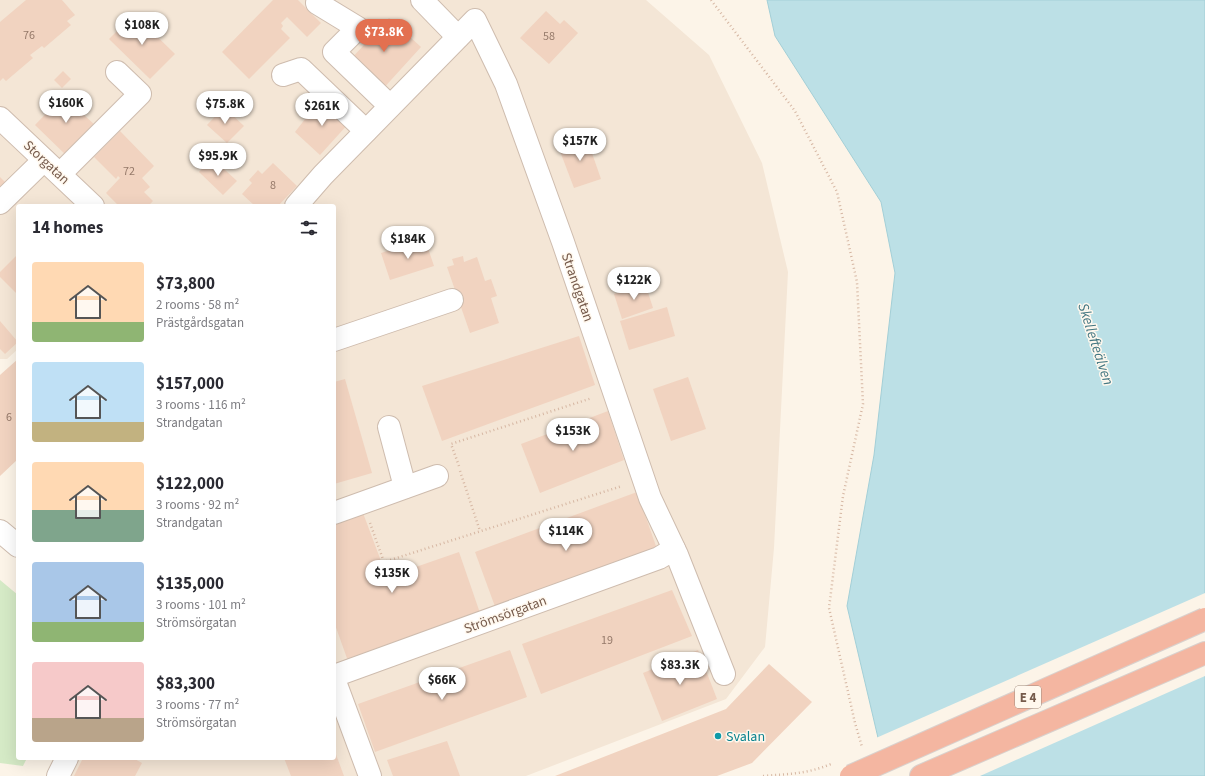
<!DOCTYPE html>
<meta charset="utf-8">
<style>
:root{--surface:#fff;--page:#f7f7f7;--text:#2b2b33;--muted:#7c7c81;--accent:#e37050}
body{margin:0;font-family:"Source Sans 3",sans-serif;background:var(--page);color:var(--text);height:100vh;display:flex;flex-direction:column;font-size:15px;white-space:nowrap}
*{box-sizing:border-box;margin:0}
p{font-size:13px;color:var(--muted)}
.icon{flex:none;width:22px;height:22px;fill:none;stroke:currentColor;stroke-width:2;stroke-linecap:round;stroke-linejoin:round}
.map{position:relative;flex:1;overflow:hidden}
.sheet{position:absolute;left:16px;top:204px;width:320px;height:556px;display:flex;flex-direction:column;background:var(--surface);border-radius:4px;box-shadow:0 4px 16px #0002}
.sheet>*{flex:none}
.price{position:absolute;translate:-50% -34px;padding:0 9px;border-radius:14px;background:#fff;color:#222;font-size:13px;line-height:26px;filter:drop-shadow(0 1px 2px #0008)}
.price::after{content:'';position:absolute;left:50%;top:24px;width:12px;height:9px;margin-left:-6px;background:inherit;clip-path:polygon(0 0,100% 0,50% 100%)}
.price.current{background:var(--accent);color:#fff}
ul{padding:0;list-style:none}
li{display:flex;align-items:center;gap:12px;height:100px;padding:0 16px}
li span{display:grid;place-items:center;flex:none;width:112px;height:80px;border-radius:4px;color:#555}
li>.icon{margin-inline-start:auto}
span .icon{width:48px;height:48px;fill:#fffc;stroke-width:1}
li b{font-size:17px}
h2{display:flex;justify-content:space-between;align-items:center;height:48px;padding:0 16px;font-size:17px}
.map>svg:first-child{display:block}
.residential{fill:#f4e6d6}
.green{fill:#d5eac6}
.water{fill:#bce0e6;stroke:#a3cfd7}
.pier{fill:#fcf4e8}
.building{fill:#f1d3c0}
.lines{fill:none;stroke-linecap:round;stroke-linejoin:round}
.minor-casing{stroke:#cebcae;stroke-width:24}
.highway-casing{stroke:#d9d1cd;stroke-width:24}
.path{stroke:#d6b7a3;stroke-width:2.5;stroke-dasharray:1 3;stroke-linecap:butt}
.minor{stroke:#fff;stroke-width:22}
.highway{stroke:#f4b6a1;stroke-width:22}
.highway-bridge-casing{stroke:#d9d1cd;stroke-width:24;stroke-linecap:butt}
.highway-bridge{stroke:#f4b6a1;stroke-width:22}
.culture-dot{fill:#0f9aa8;stroke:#fff8ee;stroke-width:1.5}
.labels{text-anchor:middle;stroke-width:3;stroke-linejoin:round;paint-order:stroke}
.number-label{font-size:12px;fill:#957969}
.shield{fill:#fff8ee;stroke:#9f8a7d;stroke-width:1}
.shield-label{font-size:13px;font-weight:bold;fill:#765b4c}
.street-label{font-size:14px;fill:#765b4c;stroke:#fff8ee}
.culture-label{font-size:14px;fill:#0d838f;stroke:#fff8ee;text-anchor:start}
.water-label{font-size:15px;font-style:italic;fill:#437782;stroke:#fff8ee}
</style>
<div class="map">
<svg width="1205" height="776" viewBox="0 0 1205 776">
<rect width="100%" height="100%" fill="#fcf4e8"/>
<!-- residential -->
<polygon class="residential" points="0,0 646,0 709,55 762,163 788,272 774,548 765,647 726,699 526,776 66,776 74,758 334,758 334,206 18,206 18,349 7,359 0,359"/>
<!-- green -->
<polygon class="green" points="0,580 18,595 18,758 27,758 23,766 0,763"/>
<!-- water -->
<polygon class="water" points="767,0 1205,0 1205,776 887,776 847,606 874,455 895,273 881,202 775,36"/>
<!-- pier -->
<polygon class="pier" points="1205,593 1205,676 980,776 885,776 876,738"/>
<!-- building -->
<g class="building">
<polygon points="26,0 62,0 75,15 67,21 71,25 44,48 42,46 30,55 33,58 6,81 3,78 0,81 0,22"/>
<polygon points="273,0 298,0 321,23 307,37 287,17 281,23 283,26 281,29 290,38 249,79 222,52"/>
<polygon points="546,11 560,24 564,20 578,33 549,64 520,38"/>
<polygon points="134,14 175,54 150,79 109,39"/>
<polygon points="389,18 421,47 381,91 349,61 364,45 358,39 371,25 377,31"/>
<polygon points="63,71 71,79 62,88 54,80"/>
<polygon points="68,91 88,111 84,115 96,126 67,156 35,125"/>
<polygon points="325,101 349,123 320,155 295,132 316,105 319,108"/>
<polygon points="224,107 244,126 227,143 207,125"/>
<polygon points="120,131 154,166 142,178 150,187 144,192 153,201 148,206 119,206 106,193 120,178 118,176 116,179 94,157"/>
<polygon points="586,136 601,179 574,188 558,146"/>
<polygon points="212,158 237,181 223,195 199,172"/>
<polygon points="273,163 297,186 278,206 255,206 242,194 252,183 249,180 258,170 262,174"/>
<polygon points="0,177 7,184 0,191"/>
<polygon points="425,239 434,266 390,280 381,253"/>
<polygon points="18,254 18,295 0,277 0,272"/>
<polygon points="463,256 464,262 477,257 485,281 491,279 497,296 491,298 499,323 470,333 447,267 454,265 452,259"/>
<polygon points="645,283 653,308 622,319 614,294"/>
<polygon points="667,307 675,336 629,350 620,321"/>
<polygon points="0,321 18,342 5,354 0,349"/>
<polygon points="579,336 595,385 442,441 422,386"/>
<polygon points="18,359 18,459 0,476 0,375"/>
<polygon points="688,377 706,429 671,441 653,389"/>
<polygon points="345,379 372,473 334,484 334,382"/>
<polygon points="608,411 624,460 540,493 521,444"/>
<polygon points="637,492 657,549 497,612 475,552"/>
<polygon points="363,513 387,577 459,552 480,613 348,661 334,622 334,524"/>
<polygon points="672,590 692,636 541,694 522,644"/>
<polygon points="510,650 527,697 375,752 358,704"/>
<polygon points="698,650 717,699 662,721 643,673"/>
<polygon points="769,664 812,702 752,763 717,776 555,776 726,709"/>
<polygon points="447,741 460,776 393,776 387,760"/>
<polygon points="334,749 344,776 291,776 284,758 334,758"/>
<polygon points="83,758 133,758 142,763 135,776 74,776"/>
</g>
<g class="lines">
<defs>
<g id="minor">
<polyline points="422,0 458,37"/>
<polyline points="317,3 358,28 334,52 390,106"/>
<polyline points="283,75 301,69 366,131"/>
<polyline points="0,118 93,206"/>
<polyline points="60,174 140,94 117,72"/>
<polyline points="0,203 44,160"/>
<polyline points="296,206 323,175 475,20 506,84 563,242 650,498 677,555 724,674"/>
<polyline points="334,340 452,300"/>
<polyline points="389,427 405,487"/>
<polyline points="334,513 437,476"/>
<polyline points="0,531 18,546"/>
<polyline points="334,676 659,558 674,549"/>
<polyline points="334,679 370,776"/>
<polyline points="58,776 67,758"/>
</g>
<polyline id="highway" points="921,776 1205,653"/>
</defs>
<!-- minor casing -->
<use href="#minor" class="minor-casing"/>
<!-- highway casing -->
<use href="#highway" class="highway-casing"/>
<!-- path -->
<g class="path">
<polyline points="711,0 795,111 837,192 857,282 863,404 843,496 829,608 855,723 862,747"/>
<polyline points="459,466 451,444 592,398"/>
<polyline points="460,471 480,531"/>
<polyline points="370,523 384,562 622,486"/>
<path d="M 763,776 C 788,774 807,774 831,764"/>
</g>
<!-- minor -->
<use href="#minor" class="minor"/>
<!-- highway -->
<use href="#highway" class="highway"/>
<defs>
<polyline id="highway-bridge" points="851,776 1205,619"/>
</defs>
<!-- highway-bridge casing -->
<use href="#highway-bridge" class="highway-bridge-casing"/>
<!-- highway-bridge -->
<use href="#highway-bridge" class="highway-bridge"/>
</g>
<!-- markers -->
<circle class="culture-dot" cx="718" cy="736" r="4"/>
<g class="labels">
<!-- number labels -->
<g class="number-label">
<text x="29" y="39">76</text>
<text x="549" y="40">58</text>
<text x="129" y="175">72</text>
<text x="273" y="189">8</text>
<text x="9" y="421">6</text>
<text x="607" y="644">19</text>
</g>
<!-- shield labels -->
<rect class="shield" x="1015" y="686" width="26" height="22" rx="3"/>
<g class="shield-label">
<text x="1028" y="702">E 4</text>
</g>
<!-- street labels -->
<g class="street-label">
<text transform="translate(47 162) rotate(43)" y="5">Storgatan</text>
<text transform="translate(578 287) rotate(71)" y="5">Strandgatan</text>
<text transform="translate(505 614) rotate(-20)" y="5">Strömsörgatan</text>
</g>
<!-- culture labels -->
<g class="culture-label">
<text x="726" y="741">Svalan</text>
</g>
<!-- water labels -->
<g class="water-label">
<text transform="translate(1096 344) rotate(72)" y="5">Skellefteälven</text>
</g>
</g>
</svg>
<b class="price" style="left:142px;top:46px">$108K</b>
<b class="price current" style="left:384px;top:53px">$73.8K</b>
<b class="price" style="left:66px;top:124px">$160K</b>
<b class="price" style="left:225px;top:125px">$75.8K</b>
<b class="price" style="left:322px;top:127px">$261K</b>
<b class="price" style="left:580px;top:162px">$157K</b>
<b class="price" style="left:218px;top:177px">$95.9K</b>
<b class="price" style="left:408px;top:260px">$184K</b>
<b class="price" style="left:634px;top:301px">$122K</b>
<b class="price" style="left:573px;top:452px">$153K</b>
<b class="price" style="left:566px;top:552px">$114K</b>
<b class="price" style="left:392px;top:594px">$135K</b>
<b class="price" style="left:680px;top:686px">$83.3K</b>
<b class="price" style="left:442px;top:701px">$66K</b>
<section class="sheet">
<h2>14 homes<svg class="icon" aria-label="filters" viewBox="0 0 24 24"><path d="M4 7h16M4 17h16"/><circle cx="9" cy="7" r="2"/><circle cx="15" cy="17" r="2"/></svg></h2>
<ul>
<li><span style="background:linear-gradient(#ffd9b3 75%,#8fb573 0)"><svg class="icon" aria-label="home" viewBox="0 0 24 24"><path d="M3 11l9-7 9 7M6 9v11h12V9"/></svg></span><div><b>$73,800</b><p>2 rooms · 58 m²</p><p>Prästgårdsgatan</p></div></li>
<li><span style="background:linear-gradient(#bfe0f5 75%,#c2b280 0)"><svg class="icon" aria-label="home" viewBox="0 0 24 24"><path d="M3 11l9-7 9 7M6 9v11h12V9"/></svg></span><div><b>$157,000</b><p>3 rooms · 116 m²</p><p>Strandgatan</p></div></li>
<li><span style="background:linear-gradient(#ffd9b3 60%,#7fa58c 0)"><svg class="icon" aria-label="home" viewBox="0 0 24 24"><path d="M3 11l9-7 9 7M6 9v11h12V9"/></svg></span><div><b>$122,000</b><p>3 rooms · 92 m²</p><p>Strandgatan</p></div></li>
<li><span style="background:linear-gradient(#a9c7e8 75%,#8fb573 0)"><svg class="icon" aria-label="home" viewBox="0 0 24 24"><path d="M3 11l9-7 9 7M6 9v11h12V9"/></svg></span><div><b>$135,000</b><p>3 rooms · 101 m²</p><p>Strömsörgatan</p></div></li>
<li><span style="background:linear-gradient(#f6c9c9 70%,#b9a48a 0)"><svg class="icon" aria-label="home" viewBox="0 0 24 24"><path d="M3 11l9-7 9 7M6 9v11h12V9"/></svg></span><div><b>$83,300</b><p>3 rooms · 77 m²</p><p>Strömsörgatan</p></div></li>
</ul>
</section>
</div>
